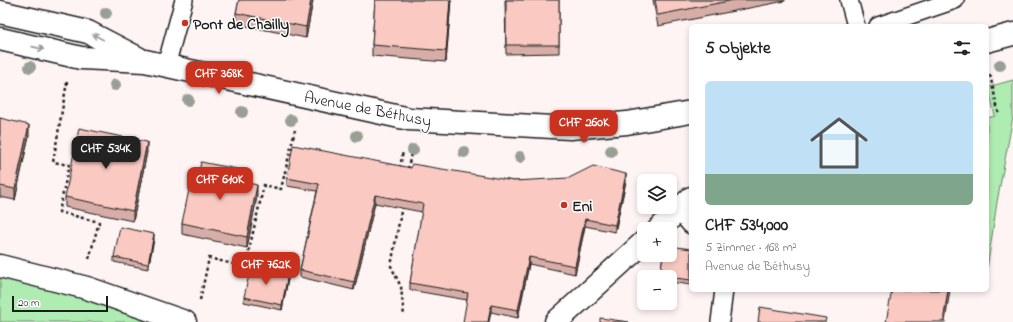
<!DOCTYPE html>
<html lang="de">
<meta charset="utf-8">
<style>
:root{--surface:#fff;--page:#f6f6f6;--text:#222;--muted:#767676;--accent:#c8321e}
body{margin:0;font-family:"Indie Flower",sans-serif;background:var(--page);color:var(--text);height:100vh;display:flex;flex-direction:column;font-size:15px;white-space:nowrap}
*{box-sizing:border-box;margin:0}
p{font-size:13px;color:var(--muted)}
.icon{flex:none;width:22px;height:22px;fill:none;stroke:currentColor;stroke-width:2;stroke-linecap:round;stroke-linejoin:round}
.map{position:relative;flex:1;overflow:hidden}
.sheet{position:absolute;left:689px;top:24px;width:300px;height:268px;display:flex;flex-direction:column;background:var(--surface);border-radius:6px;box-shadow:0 2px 6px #0003}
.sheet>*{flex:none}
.buttons{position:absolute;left:637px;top:174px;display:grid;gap:8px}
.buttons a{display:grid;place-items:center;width:40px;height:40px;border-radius:6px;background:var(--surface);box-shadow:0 2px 6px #0003;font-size:20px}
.scale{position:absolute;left:12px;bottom:10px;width:96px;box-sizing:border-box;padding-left:4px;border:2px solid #1c1c1c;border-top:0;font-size:11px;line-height:14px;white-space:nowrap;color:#1c1c1c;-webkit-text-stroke:3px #fff;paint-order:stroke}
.price{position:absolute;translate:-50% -34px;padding:0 9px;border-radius:8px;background:var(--accent);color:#fff;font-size:13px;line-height:26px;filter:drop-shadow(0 1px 2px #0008)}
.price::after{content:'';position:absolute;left:50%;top:24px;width:12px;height:9px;margin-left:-6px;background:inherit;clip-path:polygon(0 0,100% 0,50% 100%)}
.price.current{background:#222;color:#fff}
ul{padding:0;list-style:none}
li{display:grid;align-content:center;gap:8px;height:212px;padding:0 16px}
li span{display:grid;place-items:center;height:124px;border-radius:6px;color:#555}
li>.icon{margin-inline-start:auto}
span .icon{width:72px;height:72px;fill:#fffc;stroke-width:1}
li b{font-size:17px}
h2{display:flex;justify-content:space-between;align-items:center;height:48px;padding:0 16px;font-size:17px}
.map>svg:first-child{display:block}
.green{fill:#aeecb2;stroke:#658467}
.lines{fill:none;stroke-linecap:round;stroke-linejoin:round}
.lane-casing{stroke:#1c1c1c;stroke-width:20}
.street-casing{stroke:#1c1c1c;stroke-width:25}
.secondary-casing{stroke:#1c1c1c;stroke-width:25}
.path{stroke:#1c1c1c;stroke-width:2.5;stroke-dasharray:3 3;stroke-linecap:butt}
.lane{stroke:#fff;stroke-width:17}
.street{stroke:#fff;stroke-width:22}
.secondary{stroke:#fff;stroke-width:22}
.tree{fill:#9a9f96}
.wall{fill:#d7aea7;stroke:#1c1c1c}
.shaded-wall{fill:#af8d88;stroke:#1c1c1c}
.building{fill:#facac2;stroke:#1c1c1c}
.oneway{stroke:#999}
.poi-dot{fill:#c8321e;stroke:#fff;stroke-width:1.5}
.labels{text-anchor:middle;stroke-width:3;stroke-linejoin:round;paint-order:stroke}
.poi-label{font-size:16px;font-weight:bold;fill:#1c1c1c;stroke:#fff;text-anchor:start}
.street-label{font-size:16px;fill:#1c1c1c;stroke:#fff}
</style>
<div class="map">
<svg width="1013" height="322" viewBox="0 0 1013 322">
<rect width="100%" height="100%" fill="#fef4f3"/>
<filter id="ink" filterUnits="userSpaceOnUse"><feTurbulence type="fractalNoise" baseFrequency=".025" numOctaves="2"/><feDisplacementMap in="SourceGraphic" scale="8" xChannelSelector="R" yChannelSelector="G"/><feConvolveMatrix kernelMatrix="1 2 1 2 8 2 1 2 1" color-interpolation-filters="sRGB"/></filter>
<g filter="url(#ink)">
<!-- green -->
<g class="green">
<polygon points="1013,80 1013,117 997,202 987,270 987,118 995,116 988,87"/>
<polygon points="0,274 44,283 153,322 0,322"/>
</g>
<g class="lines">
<defs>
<g id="lane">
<polyline points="849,0 856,26"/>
<polyline points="878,26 955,0"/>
<polyline points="166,66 184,0"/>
<polyline points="679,211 691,225"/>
<polyline points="720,322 724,290"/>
</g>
<g id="street">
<polyline points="659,229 691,198"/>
<polyline points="0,266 87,288 185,322"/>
<polyline points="556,322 644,242"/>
</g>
<g id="secondary">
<polyline points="0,12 88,32 138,58"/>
<polyline points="0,39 81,58 145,61 409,119 570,128 627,123 691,112"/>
<polyline points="987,41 1013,34"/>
</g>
</defs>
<!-- lane casing -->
<use href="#lane" class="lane-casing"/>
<!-- street casing -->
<use href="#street" class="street-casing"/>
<!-- secondary casing -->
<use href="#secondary" class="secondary-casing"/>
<!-- path -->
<g class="path">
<polyline points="990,75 999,115"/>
<polyline points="67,82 53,162 69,165 59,212 99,222 89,259"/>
<polyline points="400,168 403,151"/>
<polyline points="408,169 411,153"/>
<polyline points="402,206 391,266 401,287 404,316"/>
<polyline points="200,300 209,258 245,267 264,185 281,189 295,130"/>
</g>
<!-- lane -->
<use href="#lane" class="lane"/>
<!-- street -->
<use href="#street" class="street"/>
<!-- secondary -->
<use href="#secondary" class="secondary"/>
</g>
<!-- trees -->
<g class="tree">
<circle cx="106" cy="13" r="6"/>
<circle cx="1000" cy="65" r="6"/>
<circle cx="30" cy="67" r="6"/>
<circle cx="115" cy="85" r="6"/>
<circle cx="188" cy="100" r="6"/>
<circle cx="242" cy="112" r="6"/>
<circle cx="291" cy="120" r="6"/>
<circle cx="357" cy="136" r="6"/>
<circle cx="413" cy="150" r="6"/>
<circle cx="611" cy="151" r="6"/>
<circle cx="464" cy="152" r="6"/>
<circle cx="520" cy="157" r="6"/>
</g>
<!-- wall -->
<g class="wall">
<polygon points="239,0 313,0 306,38 236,24 236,13"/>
<polygon points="375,0 451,0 446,62 372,56 372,45"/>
<polygon points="505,0 559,0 559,53 506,54"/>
<polygon points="653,0 785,0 785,1 658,26"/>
<polygon points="0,118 29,135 15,200 0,197"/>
<polygon points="147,152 133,221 65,207 65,197"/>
<polygon points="411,168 514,181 626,181 615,232 585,226 575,274 529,264 518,318 491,312 467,300 410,290 410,283 422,212 375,203 354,290 300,277 300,270 317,191 287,186 287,178"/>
<polygon points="237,181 257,196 247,248 182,234 182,223"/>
<polygon points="154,239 148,269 114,262 114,257"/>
<polygon points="691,249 691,285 670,282 670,277 660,277 663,255"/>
<polygon points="288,279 282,310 244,302 244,297"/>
</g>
<!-- shaded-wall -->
<g class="shaded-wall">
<polygon points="311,0 313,0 306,38 306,27"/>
<polygon points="450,0 451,0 446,62 446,51"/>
<polygon points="29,125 29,135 15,200 15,189"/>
<polygon points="147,142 147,152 133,221 133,211"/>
<polygon points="237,169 237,180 235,191 235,180"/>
<polygon points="626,174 626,181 615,232 615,225"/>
<polygon points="257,185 257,196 247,248 247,237"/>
<polygon points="375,195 375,203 354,290 354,282"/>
<polygon points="585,219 585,226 575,274 575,266"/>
<polygon points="154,234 154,239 148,269 148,264"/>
<polygon points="529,257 529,264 518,318 518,310"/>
<polygon points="288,274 288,279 282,310 282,305"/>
<polygon points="948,290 950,290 945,322 943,322"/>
<polygon points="491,305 491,312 489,322 488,322"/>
</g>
<!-- building -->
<g class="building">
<polygon points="239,0 311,0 306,27 236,13"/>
<polygon points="375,0 450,0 446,51 372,45"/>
<rect x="506" y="0" width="53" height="45"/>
<polygon points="655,0 734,0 658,15"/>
<polygon points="0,118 29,125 15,189 0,186"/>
<polygon points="79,128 147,142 133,211 65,197"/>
<polygon points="293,145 411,168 412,164 514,181 569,178 593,166 626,174 615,225 585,219 575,266 529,257 518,310 491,305 488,322 463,322 468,293 410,283 423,204 375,195 354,282 300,270 319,184 287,178"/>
<polygon points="201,162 237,169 235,180 257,185 247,237 182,223 193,171 199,172"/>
<polygon points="120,227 154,234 148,264 114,257"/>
<polygon points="670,246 691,249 691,280 660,276 663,255 670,255"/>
<polygon points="251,266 288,274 282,305 244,297"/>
<polygon points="892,290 948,290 943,322 886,322"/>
<polygon points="760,307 826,318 825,322 758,322"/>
<polygon points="600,318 629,322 600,322"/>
</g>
<!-- one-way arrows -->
<defs><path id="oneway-shaft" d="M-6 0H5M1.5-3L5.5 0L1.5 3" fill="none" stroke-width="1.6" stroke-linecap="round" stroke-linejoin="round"/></defs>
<g class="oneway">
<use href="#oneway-shaft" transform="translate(98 37) rotate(-153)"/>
<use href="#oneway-shaft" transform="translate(38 48) rotate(13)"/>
</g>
</g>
<!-- markers -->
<g class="poi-dot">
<circle cx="185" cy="23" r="4"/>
<circle cx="564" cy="205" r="4"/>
</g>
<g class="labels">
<!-- poi labels -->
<g class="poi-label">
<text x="193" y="29">Pont de Chailly</text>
<text x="572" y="211">Eni</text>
</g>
<!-- street labels -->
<g class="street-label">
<text transform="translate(368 108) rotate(11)" y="6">Avenue de Béthusy</text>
</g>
</g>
</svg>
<div class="buttons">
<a><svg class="icon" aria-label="layers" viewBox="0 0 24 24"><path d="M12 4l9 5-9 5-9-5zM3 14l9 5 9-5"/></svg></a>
<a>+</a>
<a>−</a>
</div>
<div class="scale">20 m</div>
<b class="price" style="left:219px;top:95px">CHF 368K</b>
<b class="price" style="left:584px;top:144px">CHF 260K</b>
<b class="price current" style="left:106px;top:170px">CHF 534K</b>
<b class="price" style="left:220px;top:201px">CHF 610K</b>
<b class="price" style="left:266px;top:286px">CHF 762K</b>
<section class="sheet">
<h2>5 Objekte<svg class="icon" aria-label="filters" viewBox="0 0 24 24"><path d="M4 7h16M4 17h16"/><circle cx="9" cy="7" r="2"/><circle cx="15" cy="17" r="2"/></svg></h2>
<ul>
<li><span style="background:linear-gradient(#bfe0f5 75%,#7fa58c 0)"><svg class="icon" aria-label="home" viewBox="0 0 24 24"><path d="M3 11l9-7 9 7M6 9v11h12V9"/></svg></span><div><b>CHF 534,000</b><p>5 Zimmer · 168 m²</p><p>Avenue de Béthusy</p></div></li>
</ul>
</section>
</div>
